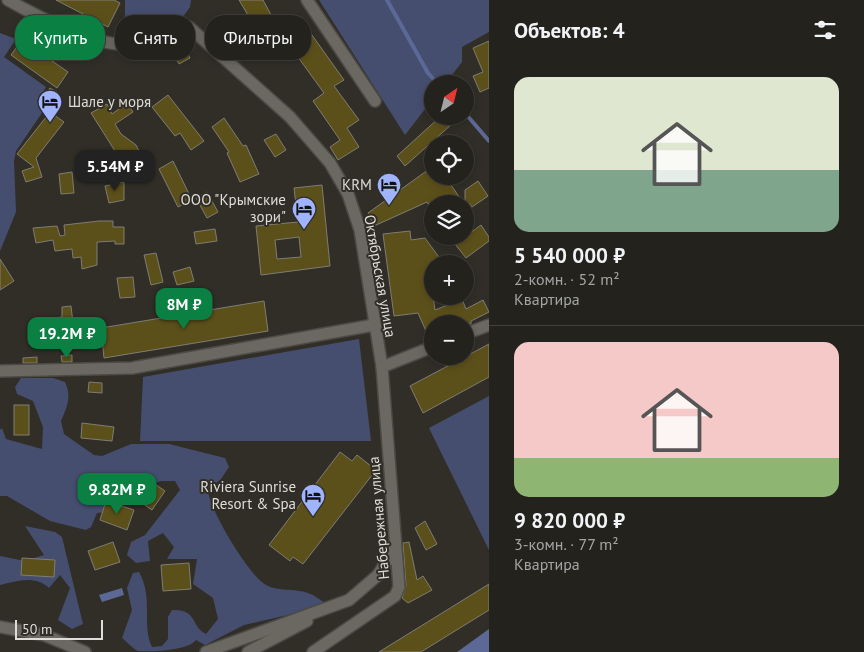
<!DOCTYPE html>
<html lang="ru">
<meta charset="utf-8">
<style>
:root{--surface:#24221d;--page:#302f2a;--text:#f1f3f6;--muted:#a3a4a4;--line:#413f3b;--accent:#0b8043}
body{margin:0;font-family:"PT Sans",sans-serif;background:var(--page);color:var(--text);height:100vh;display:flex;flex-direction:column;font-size:19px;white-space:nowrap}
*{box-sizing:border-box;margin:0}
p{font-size:16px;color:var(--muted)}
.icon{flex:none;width:28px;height:28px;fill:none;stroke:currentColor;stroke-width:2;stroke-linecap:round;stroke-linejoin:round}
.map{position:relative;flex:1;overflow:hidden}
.panel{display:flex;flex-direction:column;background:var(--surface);width:375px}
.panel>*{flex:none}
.banner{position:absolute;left:15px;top:15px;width:399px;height:45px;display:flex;gap:10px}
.needle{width:32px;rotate:35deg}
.fabs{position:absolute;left:424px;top:75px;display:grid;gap:10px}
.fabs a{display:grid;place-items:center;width:50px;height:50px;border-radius:50%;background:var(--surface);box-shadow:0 2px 8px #0003,0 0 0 1px var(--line);font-size:25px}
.scale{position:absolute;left:15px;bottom:12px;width:88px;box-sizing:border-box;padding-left:5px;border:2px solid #deddd8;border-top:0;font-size:14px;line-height:18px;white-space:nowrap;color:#deddd8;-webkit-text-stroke:4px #302e27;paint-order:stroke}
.price{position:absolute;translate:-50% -42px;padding:0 11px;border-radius:10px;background:var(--accent);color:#fff;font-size:16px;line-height:32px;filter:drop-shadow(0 1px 2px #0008)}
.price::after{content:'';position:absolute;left:50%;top:30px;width:15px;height:11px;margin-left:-8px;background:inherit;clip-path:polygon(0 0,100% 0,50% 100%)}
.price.current{background:#222;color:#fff}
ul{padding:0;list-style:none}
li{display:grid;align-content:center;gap:10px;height:265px;padding:0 25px}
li+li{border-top:1px solid var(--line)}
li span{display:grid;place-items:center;height:155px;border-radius:15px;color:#555}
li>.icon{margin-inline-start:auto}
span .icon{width:90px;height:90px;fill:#fffc;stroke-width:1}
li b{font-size:21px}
h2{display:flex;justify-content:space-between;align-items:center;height:60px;padding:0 25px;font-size:21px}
.chip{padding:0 18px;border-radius:20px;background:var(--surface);box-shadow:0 2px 8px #0003,0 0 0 1px var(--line);font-size:18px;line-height:45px}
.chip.current{background:var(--accent);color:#fff}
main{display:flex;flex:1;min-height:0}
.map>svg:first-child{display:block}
.green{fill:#464e6f}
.water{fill:#5c6896}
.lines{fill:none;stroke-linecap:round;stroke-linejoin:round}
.stream{stroke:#5c6896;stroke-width:4}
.building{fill:#5c501a;stroke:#7e7d74;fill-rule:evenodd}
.street-casing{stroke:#4b4a44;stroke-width:14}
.street{stroke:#6a6860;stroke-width:11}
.labels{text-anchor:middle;stroke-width:4;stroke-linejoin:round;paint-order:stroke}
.poi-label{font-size:15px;fill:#deddd8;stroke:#302e27;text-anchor:end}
.street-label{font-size:15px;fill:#deddd8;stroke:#302e27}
</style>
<main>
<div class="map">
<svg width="489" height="652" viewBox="0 0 489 652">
<rect width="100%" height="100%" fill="#302e27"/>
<!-- green -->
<g class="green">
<polygon points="125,0 191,0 190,7 178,24 125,32"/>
<polygon points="319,0 489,0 489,32 462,47 462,62 445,84 432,84 432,100 405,135"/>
<polygon points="0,33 16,39 4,57 46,87 37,101 46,107 16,151 14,161 16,212 0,251"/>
<polygon points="359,339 371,441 140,441 143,377"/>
<path d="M 21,378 L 53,378 L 65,382 C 72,397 67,407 61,421 L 64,434 L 94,455 L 102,456 L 131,444 L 169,444 L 225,458 L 229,467 L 221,479 L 208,490 C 209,509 249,576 266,585 C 278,592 295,588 308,593 C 314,595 319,599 325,603 L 318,608 L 244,625 L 205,645 L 196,640 C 188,651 150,652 138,651 C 132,648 127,642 122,638 L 132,610 L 127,588 L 133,573 L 139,572 C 154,599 141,624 152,647 L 162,646 L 168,639 L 168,617 L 172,610 C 198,609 190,626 206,634 L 218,619 L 213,598 L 193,584 L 197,559 L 167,559 L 174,547 L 163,533 L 148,541 L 150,561 L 136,563 L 127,555 L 131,542 L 145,535 L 180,490 L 175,481 L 161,481 L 142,487 L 116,511 L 97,513 L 91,527 L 86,530 L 50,521 L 7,496 L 0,496 L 0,430 L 2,428 L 6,439 L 42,449 L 43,427 L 33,401 L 17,394 L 15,387 Z"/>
<polygon points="489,396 489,550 429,428"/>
<path d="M 25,526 L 55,532 L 62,537 L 83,624 L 72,629 L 58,620 L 70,588 L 60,575 L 49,588 C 35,575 17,581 0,585 L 0,556 L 25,561 L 44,555 Z"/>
</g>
<!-- water -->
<g class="water">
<polygon points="122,588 124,595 102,602 99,595"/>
<polygon points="489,629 489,652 457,652"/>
</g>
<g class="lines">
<!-- stream -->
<g class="stream">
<polyline points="387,0 428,73 438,84"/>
<polyline points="465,113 489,141"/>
</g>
</g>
<!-- building -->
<g class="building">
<polygon points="56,0 114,0 120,3 108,27"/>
<polygon points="239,0 263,0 275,22 258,32"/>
<polygon points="307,28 344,80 334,86 359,120 347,128 359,147 338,160 330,147 340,140 313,101 324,93 287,42"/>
<polygon points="22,40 68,72 57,88 11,55"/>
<polygon points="489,41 489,88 480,92 473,76 483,72 473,48"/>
<polygon points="185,48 190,58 179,64 174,55"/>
<polygon points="50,88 58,93 49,106 41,101"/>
<polygon points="168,95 204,141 191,150 180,133 175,136 152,107"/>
<polygon points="127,103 133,112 115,124 121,134 136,145 146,165 127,175 115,151 91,113 107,104 112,114"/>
<polygon points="50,112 64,122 36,158 42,177 26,182 22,171 34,167 17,154"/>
<polygon points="441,116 445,116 452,124 405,166 397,156"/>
<polygon points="224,118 243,146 246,145 259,174 240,182 227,153 229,152 212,127"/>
<polygon points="276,134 286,150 275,157 264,140"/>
<polygon points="173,161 192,200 178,207 159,169"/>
<polygon points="432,167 432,176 445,176 464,204 428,204 427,202 374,226 368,213"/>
<polygon points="72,172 74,193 61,194 59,174"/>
<polygon points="478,181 488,196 472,207 470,204 465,204 465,190"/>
<polygon points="124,182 124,200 109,203 105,186"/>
<path d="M 322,185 L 330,266 L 261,275 L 256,226 L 298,222 L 294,188 ZM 299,237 L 301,257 L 277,259 L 275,240 Z"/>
<polygon points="207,192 218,212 207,218 196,198"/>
<polygon points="99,221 113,221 113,227 124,227 124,244 115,244 115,241 97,242 97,265 82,269 81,257 73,258 72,249 55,251 53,240 36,243 33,228 57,226 60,236 65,235 64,225"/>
<polygon points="481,225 489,237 489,241 466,258 455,244"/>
<polygon points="215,229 217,241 196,244 194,232"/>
<polygon points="410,231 411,240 425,238 441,260 429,267 435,310 462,299 466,309 483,300 489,312 471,321 471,324 432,324 432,340 430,340 418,313 394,316 383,234"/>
<polygon points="156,253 163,282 151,285 144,255"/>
<polygon points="0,259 14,281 0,290"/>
<polygon points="190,267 194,281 177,285 173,272"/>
<polygon points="133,277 135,297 120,298 117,278"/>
<polygon points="264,301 268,331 104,358 101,328"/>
<polygon points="71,306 75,340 65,341 63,330 53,331 53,318 62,317 62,307"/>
<polygon points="489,344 489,377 423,413 410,386"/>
<polygon points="72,355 72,362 62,362 61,356"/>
<polygon points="37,357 37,363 23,363 23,358"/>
<polygon points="89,382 102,383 102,393 88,392"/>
<rect x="14" y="405" width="15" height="30"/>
<polygon points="82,423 114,427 112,441 81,438"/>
<polygon points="340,452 352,461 357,455 376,470 303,564 293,557 290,561 269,545"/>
<polygon points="149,480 165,491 152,510 136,499"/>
<polygon points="106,501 134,510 127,530 100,520"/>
<polygon points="425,521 437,544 426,550 415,528"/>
<polygon points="113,542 120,562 95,570 88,551"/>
<polygon points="409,542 417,580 423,576 432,590 408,603 402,598 406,586 403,543"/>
<polygon points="22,558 55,560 54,577 21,575"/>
<polygon points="189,563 191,589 163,591 161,565"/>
<polygon points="489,584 489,610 421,652 379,652"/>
</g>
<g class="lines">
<defs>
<g id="street">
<path d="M 8,0 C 34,15 88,42 118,44 C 138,45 169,33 189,27 L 290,117 L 330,163 L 348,194 L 360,230 L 382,367 L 399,587 L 395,596 L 313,652"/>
<polyline points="307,0 375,101"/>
<polyline points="465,334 489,325"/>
<polyline points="382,367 432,347"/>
<polyline points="0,371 132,368 374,325"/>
<polyline points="0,627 44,635 85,652"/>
<polyline points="206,652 349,600 378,575 395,548"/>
<polyline points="248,652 307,621"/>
</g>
</defs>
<!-- street casing -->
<use href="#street" class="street-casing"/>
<!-- street -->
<use href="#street" class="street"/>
</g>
<!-- icons -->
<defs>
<symbol id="hotel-pin" viewBox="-11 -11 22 30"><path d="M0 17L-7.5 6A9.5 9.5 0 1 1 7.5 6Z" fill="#a0b3fd" stroke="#302e27"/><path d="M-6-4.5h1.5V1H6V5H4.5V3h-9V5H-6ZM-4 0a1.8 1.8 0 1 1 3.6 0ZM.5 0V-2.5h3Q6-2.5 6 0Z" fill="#111"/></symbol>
</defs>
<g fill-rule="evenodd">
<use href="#hotel-pin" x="36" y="88" width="28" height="38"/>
<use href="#hotel-pin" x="375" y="171" width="28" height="38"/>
<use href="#hotel-pin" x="290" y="195" width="28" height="38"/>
<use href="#hotel-pin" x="299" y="482" width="28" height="38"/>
</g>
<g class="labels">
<!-- poi labels -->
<g class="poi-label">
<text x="68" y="107" text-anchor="start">Шале у моря</text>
<text x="372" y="190">KRM</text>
<text x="286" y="205">ООО "Крымские<tspan x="286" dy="17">зори"</tspan></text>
<text x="296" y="492">Riviera Sunrise<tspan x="296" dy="17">Resort &amp; Spa</tspan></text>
</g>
<!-- street labels -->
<g class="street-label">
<text transform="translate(380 276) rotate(80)" y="5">Октябрьская улица</text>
<text transform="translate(379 518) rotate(-95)" y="5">Набережная улица</text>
</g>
</g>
</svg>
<div class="fabs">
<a><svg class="needle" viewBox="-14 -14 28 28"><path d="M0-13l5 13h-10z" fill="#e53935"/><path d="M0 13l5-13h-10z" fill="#a3a4a4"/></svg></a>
<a><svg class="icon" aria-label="locate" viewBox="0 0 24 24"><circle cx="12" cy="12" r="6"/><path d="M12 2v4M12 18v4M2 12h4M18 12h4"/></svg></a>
<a><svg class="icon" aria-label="layers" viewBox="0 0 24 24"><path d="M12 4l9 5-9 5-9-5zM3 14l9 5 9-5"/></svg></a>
<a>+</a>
<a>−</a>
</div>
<div class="scale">50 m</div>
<b class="price current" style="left:115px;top:192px">5.54M ₽</b>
<b class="price" style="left:184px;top:330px">8M ₽</b>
<b class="price" style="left:67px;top:359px">19.2M ₽</b>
<b class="price" style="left:117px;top:515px">9.82M ₽</b>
<div class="banner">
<a class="chip current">Купить</a>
<a class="chip">Снять</a>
<a class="chip">Фильтры</a>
</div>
</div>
<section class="panel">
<h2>Объектов: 4<svg class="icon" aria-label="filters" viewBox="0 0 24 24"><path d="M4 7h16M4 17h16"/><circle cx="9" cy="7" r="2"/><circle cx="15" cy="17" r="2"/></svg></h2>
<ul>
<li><span style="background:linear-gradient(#dfe7d0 60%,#7fa58c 0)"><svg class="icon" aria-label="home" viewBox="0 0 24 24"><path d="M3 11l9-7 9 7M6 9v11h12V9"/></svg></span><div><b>5 540 000 ₽</b><p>2-комн. · 52 m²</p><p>Квартира</p></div></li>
<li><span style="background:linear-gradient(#f6c9c9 75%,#8fb573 0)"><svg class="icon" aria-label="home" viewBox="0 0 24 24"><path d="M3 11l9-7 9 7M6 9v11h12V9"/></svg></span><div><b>9 820 000 ₽</b><p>3-комн. · 77 m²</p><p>Квартира</p></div></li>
</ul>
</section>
</main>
